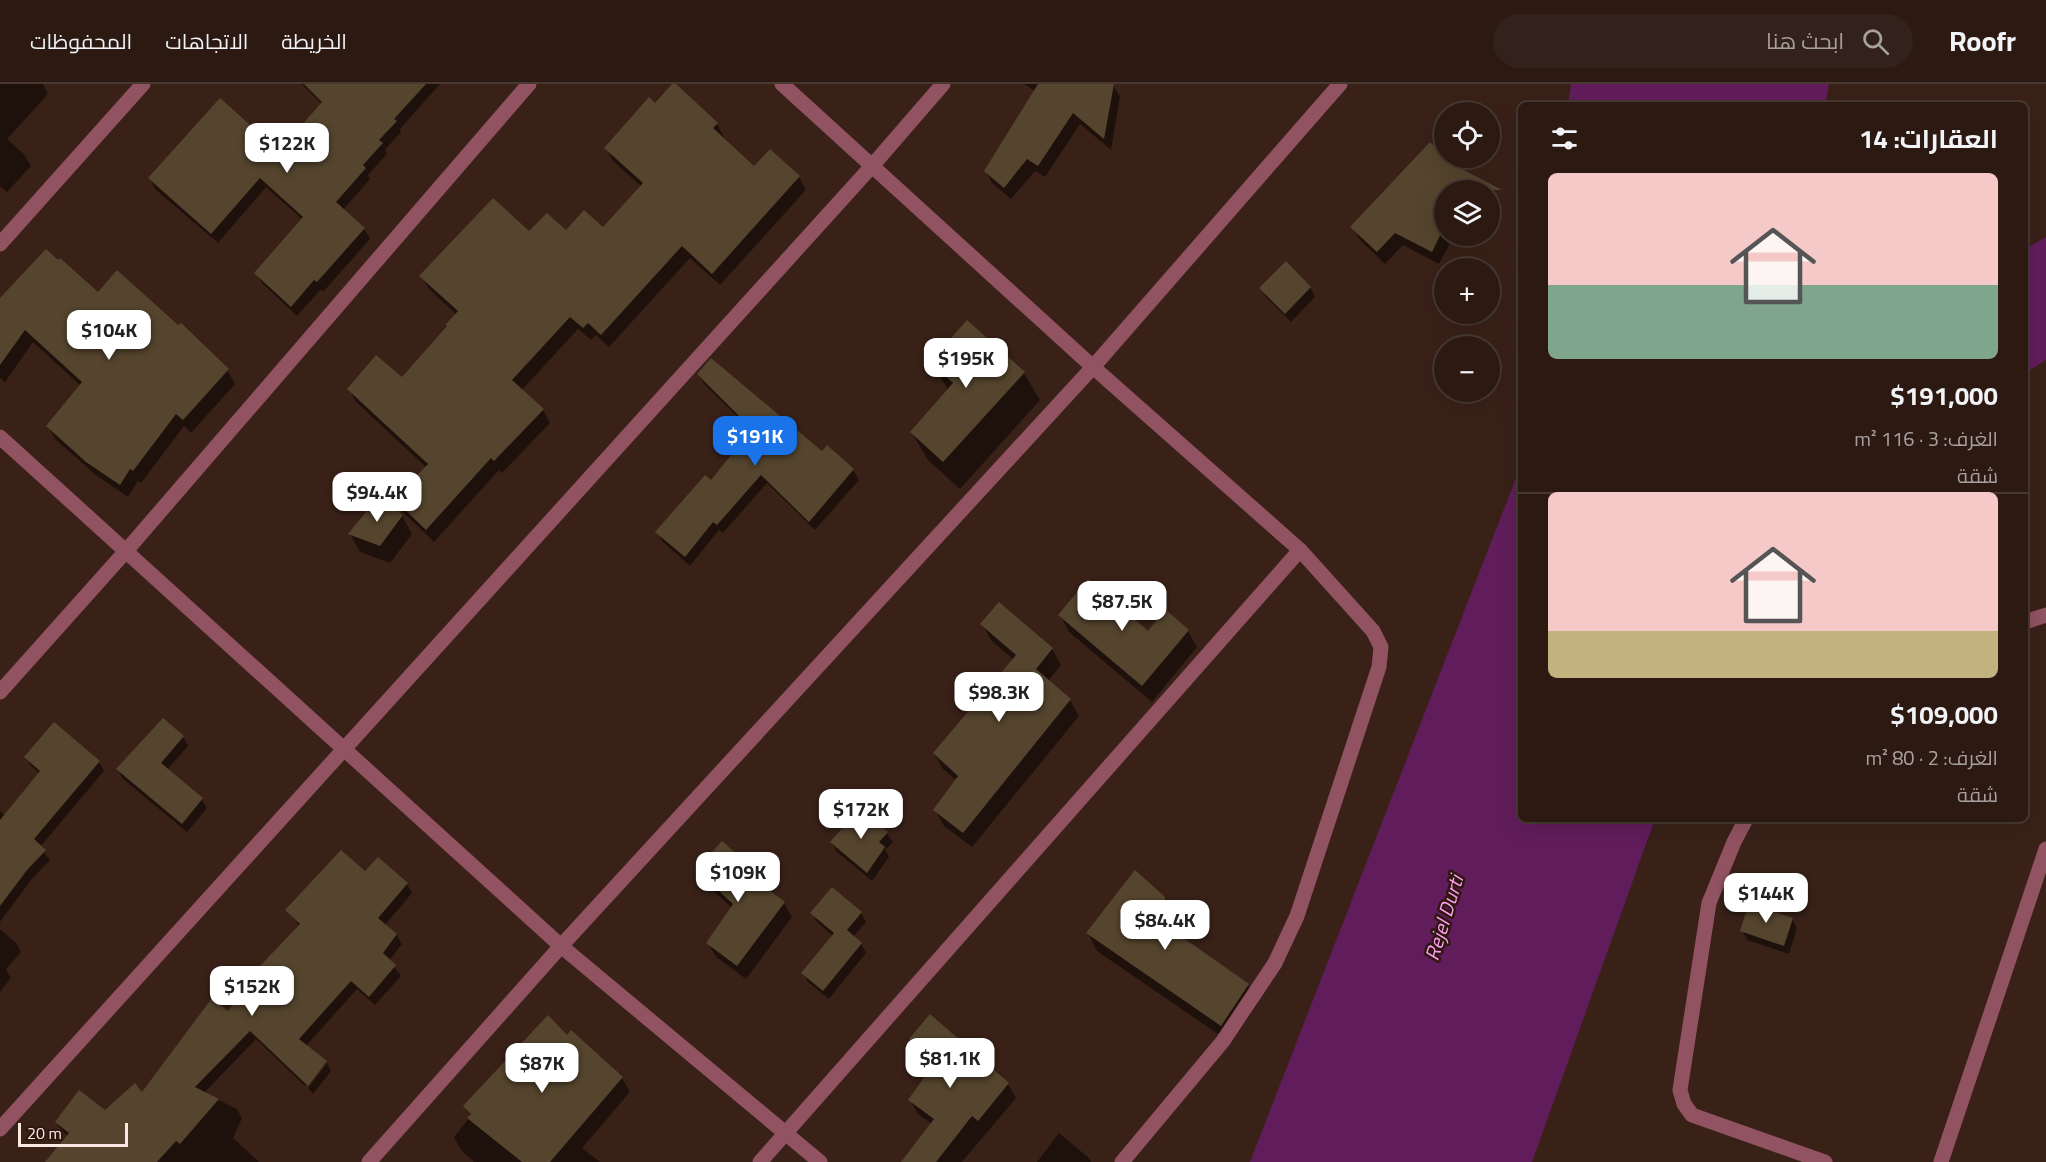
<!DOCTYPE html>
<html lang="ar">
<meta charset="utf-8">
<style>
:root{--surface:#2b1912;--page:#33221b;--text:#f1f3f6;--muted:#a6a09f;--line:#473832;--accent:#1a73e8}
body{margin:0;font-family:Georgia,Cairo,serif;background:var(--page);color:var(--text);direction:rtl;height:100vh;display:flex;flex-direction:column;font-size:22px;white-space:nowrap}
*{box-sizing:border-box;margin:0}
p{font-size:20px;color:var(--muted)}
.icon{flex:none;width:33px;height:33px;fill:none;stroke:currentColor;stroke-width:2;stroke-linecap:round;stroke-linejoin:round}
.map{position:relative;flex:1;overflow:hidden;direction:ltr}
.side{position:absolute;left:1518px;top:18px;width:510px;height:720px;display:flex;flex-direction:column;background:var(--surface);border-radius:9px;box-shadow:0 6px 24px #0002,0 0 0 2px var(--line);direction:rtl}
.side>*{flex:none}
.tools{position:absolute;left:1434px;top:18px;display:grid;gap:12px}
.tools a{display:grid;place-items:center;width:66px;height:66px;border-radius:50%;background:var(--surface);box-shadow:0 6px 24px #0002,0 0 0 2px var(--line);font-size:30px}
.scale{position:absolute;left:18px;bottom:15px;width:110px;box-sizing:border-box;padding-left:6px;border:3px solid #f9e8e2;border-top:0;font-size:16px;line-height:21px;white-space:nowrap;color:#f9e8e2;-webkit-text-stroke:4px #2f170f;paint-order:stroke}
.price{position:absolute;translate:-50% -51px;padding:0 14px;border-radius:12px;background:#fff;color:#222;font-size:20px;line-height:39px;filter:drop-shadow(0 2px 3px #0008)}
.price::after{content:'';position:absolute;left:50%;top:36px;width:18px;height:14px;margin-left:-9px;background:inherit;clip-path:polygon(0 0,100% 0,50% 100%)}
.price.selected{background:var(--accent);color:#fff}
ul{padding:0;list-style:none}
li{display:grid;align-content:center;gap:12px;height:318px;padding:0 30px}
li+li{border-top:2px solid var(--line)}
li span{display:grid;place-items:center;height:186px;border-radius:9px;color:#555}
li>.icon{margin-inline-start:auto}
span .icon{width:108px;height:108px;fill:#fffc;stroke-width:1}
li b{font-size:26px}
h2{display:flex;justify-content:space-between;align-items:center;height:72px;padding:0 30px;font-size:26px}
header{display:flex;align-items:center;gap:36px;box-sizing:border-box;height:84px;padding:0 30px;background:var(--surface);border-bottom:2px solid var(--line)}
header strong{font-size:28px}
nav{display:flex;gap:33px;margin-inline-start:auto;font-size:21px}
.search{width:420px;height:54px;background:var(--page);display:flex;align-items:center;gap:15px;box-sizing:border-box;padding:0 21px;border-radius:33px;color:var(--muted);font-size:22px}
.map>svg:first-child{display:block}
.water{fill:#611d5b}
.shadow{fill:#0007}
.building{fill:#55452e}
.lines{fill:none;stroke-linecap:round;stroke-linejoin:round}
.street{stroke:#915361;stroke-width:15}
.labels{text-anchor:middle;stroke-width:5;stroke-linejoin:round;paint-order:stroke}
.water-label{font-size:20px;font-style:italic;fill:#fd9cf1;stroke:#2f170f}
</style>
<header>
<strong>Roofr</strong>
<div class="search"><svg class="icon" aria-label="search" viewBox="0 0 24 24"><circle cx="10" cy="10" r="6"/><path d="M15 15l6 6"/></svg>ابحث هنا</div>
<nav><a>الخريطة</a><a>الاتجاهات</a><a>المحفوظات</a></nav>
</header>
<div class="map">
<svg width="2046" height="1078" viewBox="0 0 2046 1078">
<rect width="100%" height="100%" fill="#392118"/>
<!-- water -->
<g class="water">
<polygon points="1571,0 1829,0 1825,21 1568,21"/>
<polygon points="2046,153 2046,276 2025,289 2025,165"/>
<polygon points="1521,360 1521,735 1655,735 1532,1078 1250,1078 1516,394"/>
</g>
<!-- shadow -->
<g class="shadow">
<polygon points="0,0 43,0 48,10 7,55 24,70 31,82 7,108 0,102"/>
<polygon points="302,0 440,0 400,45 401,48 385,66 387,70 368,91 370,95 343,126 364,145 370,155 323,208 321,205 297,232 262,199 256,189 303,136 266,103 218,159 155,105 150,95 279,69 322,20"/>
<polygon points="1024,0 1107,0 1113,1 1120,13 1111,66 1080,40 1045,93 1035,87 1011,115 993,100 986,87 1035,7"/>
<polygon points="655,21 717,40 724,53 722,55 754,84 799,93 806,106 720,201 690,174 609,263 596,251 591,256 578,245 521,307 543,326 550,339 502,389 499,386 434,458 403,428 395,416 427,384 356,318 349,305 402,295 457,231 429,205 421,192 530,149 603,145 641,102 613,77 606,64"/>
<polygon points="1430,60 1479,105 1478,106 1444,106 1444,152 1454,152 1439,180 1403,161 1385,180 1360,156 1352,143"/>
<polygon points="1310,203 1315,213 1291,238 1266,213 1261,204"/>
<polygon points="98,210 227,286 235,300 191,349 184,342 141,399 138,397 128,413 96,391 56,356 48,342 81,302 33,258 5,298 0,294 0,218"/>
<polygon points="932,278 1024,289 1040,316 960,405 928,376 912,349 948,306"/>
<polygon points="698,290 822,369 827,363 853,386 859,396 815,446 767,399 723,449 719,446 690,482 662,457 657,448 711,399 752,347 704,300"/>
<polygon points="402,432 412,450 390,479 360,468 350,450"/>
<polygon points="999,520 1052,565 1061,581 1048,597 1070,616 1079,632 972,763 944,742 935,726 957,697 943,685 934,669 1014,576 991,556 982,540"/>
<polygon points="1060,531 1148,549 1188,547 1197,563 1152,618 1069,548"/>
<polygon points="183,653 188,662 167,686 201,715 207,724 187,748 123,695 118,686"/>
<polygon points="26,673 99,678 104,687 40,763 50,776 31,796 0,838 0,727 5,732 40,690 31,682"/>
<polygon points="887,749 893,758 885,766 889,773 872,797 837,768 832,759"/>
<polygon points="698,786 754,787 762,801 784,819 792,833 746,895 716,873 708,859 732,824 706,800"/>
<polygon points="365,789 407,800 412,809 385,841 396,850 402,860 389,877 401,892 375,921 357,905 306,962 326,979 324,979 305,1002 256,955 204,1009 237,1025 242,1034 233,1054 259,1078 48,1078 68,1052 62,1047 56,1038 105,1028 142,1010 228,929 300,843 287,826"/>
<polygon points="1164,814 1174,832 1167,841 1181,854 1248,901 1258,918 1231,959 1097,867 1088,849"/>
<polygon points="812,829 861,829 866,838 853,853 861,860 866,869 829,915 808,898 803,889 833,852 817,838"/>
<polygon points="1792,835 1797,844 1789,870 1747,856 1742,846"/>
<polygon points="0,845 16,859 21,868 6,885 11,894 0,908"/>
<polygon points="930,932 1008,1000 1016,1014 962,1078 903,1078 932,1040 918,1030 910,1016 934,982 918,969 911,955"/>
<polygon points="567,953 622,994 630,1008 582,1064 600,1078 474,1078 462,1067 454,1053 471,1032 465,1022"/>
<polygon points="327,979 331,987 313,1010 308,1004"/>
<polygon points="1059,1049 1089,1074 1091,1078 1037,1078"/>
</g>
<!-- building -->
<g class="building">
<polygon points="304,0 426,0 394,35 397,37 379,56 383,59 363,81 366,84 336,118 365,144 317,198 314,196 291,223 254,189 303,133 260,94 211,150 148,94 220,14 279,67 322,18"/>
<polygon points="672,0 676,0 718,39 713,44 754,82 770,65 800,92 712,190 682,162 601,251 588,239 583,244 570,233 512,296 544,325 494,377 491,374 426,446 394,415 428,380 347,305 376,271 402,293 447,242 446,240 458,227 419,192 493,114 529,147 547,129 566,146 584,126 603,143 643,99 604,64 649,13 655,19"/>
<polygon points="1038,0 1114,0 1104,55 1073,29 1038,82 1027,75 1004,104 984,87"/>
<polygon points="1430,58 1454,81 1502,106 1444,106 1444,143 1432,168 1395,149 1377,168 1350,143"/>
<polygon points="46,165 58,176 60,174 98,208 117,186 178,241 181,239 229,285 183,336 176,330 133,387 130,385 120,401 86,378 46,342 82,298 25,246 0,281 0,214"/>
<polygon points="1286,177 1311,203 1285,230 1259,204"/>
<polygon points="967,236 1025,288 943,378 910,348 953,299 930,278"/>
<polygon points="711,274 822,367 827,361 854,385 809,438 761,391 717,441 713,438 685,473 655,448 705,391 711,396 752,345 697,290"/>
<polygon points="379,412 403,431 380,462 348,450"/>
<polygon points="1088,495 1148,547 1165,525 1189,546 1142,602 1058,531"/>
<polygon points="999,518 1053,564 1036,585 1071,615 963,749 933,726 958,692 933,669 1016,571 980,540"/>
<polygon points="163,634 184,652 161,679 203,714 182,740 116,685"/>
<polygon points="54,638 100,677 34,755 46,766 27,786 0,822 0,736 40,687 24,673"/>
<polygon points="860,724 888,748 879,758 885,763 867,789 830,758"/>
<polygon points="722,757 755,786 750,792 785,818 737,882 706,859 733,820 696,786"/>
<polygon points="341,766 365,787 378,773 408,799 378,834 397,850 383,869 396,881 369,913 351,897 299,955 327,977 308,1002 250,947 195,1003 219,1015 180,1060 176,1057 157,1078 45,1078 69,1049 55,1038 79,1006 105,1026 135,999 142,1008 212,914 228,927 261,884 260,882 300,840 285,826"/>
<polygon points="1135,786 1165,813 1165,816 1154,828 1182,853 1249,900 1221,942 1086,849"/>
<polygon points="832,803 862,828 847,846 862,859 823,907 801,889 834,849 810,829"/>
<polygon points="1749,819 1793,834 1784,862 1740,847"/>
<polygon points="930,930 1009,999 978,1037 972,1032 936,1078 901,1078 934,1035 908,1016 935,978 909,955"/>
<polygon points="548,931 567,951 571,946 623,993 550,1078 522,1078 467,1034 471,1030 463,1022"/>
</g>
<g class="lines">
<!-- street -->
<g class="street">
<polyline points="782,0 1093,283 1300,466 1373,547 1381,563 1379,583 1297,832 1275,879 1223,957 1122,1078"/>
<polyline points="0,160 143,0"/>
<polyline points="0,353 561,862 820,1078"/>
<polyline points="2025,538 2046,531"/>
<polyline points="0,608 126,467 529,0"/>
<polyline points="1746,735 1734,758 1709,819 1680,1006 1684,1020 1692,1031 1825,1078"/>
<polyline points="0,1045 872,82 943,0"/>
<polyline points="369,1078 561,862 1093,283 1340,0"/>
<polyline points="760,1078 1300,466"/>
<polyline points="1941,1078 2046,765"/>
</g>
</g>
<g class="labels">
<!-- water labels -->
<g class="water-label">
<text transform="translate(1444 834) rotate(-73)" y="7">Rejel Durti</text>
</g>
</g>
</svg>
<div class="tools">
<a><svg class="icon" aria-label="locate" viewBox="0 0 24 24"><circle cx="12" cy="12" r="6"/><path d="M12 2v4M12 18v4M2 12h4M18 12h4"/></svg></a>
<a><svg class="icon" aria-label="layers" viewBox="0 0 24 24"><path d="M12 4l9 5-9 5-9-5zM3 14l9 5 9-5"/></svg></a>
<a>+</a>
<a>−</a>
</div>
<div class="scale">20 m</div>
<b class="price" style="left:287px;top:90px">$122K</b>
<b class="price" style="left:109px;top:277px">$104K</b>
<b class="price" style="left:966px;top:305px">$195K</b>
<b class="price selected" style="left:755px;top:383px">$191K</b>
<b class="price" style="left:377px;top:439px">$94.4K</b>
<b class="price" style="left:1122px;top:548px">$87.5K</b>
<b class="price" style="left:999px;top:639px">$98.3K</b>
<b class="price" style="left:861px;top:756px">$172K</b>
<b class="price" style="left:738px;top:819px">$109K</b>
<b class="price" style="left:1766px;top:840px">$144K</b>
<b class="price" style="left:1165px;top:867px">$84.4K</b>
<b class="price" style="left:252px;top:933px">$152K</b>
<b class="price" style="left:950px;top:1005px">$81.1K</b>
<b class="price" style="left:542px;top:1010px">$87K</b>
<section class="side">
<h2>العقارات: 14<svg class="icon" aria-label="filters" viewBox="0 0 24 24"><path d="M4 7h16M4 17h16"/><circle cx="9" cy="7" r="2"/><circle cx="15" cy="17" r="2"/></svg></h2>
<ul>
<li><span style="background:linear-gradient(#f6c9c9 60%,#7fa58c 0)"><svg class="icon" aria-label="home" viewBox="0 0 24 24"><path d="M3 11l9-7 9 7M6 9v11h12V9"/></svg></span><div><b>$191,000</b><p>الغرف: 3 · 116 m²</p><p>شقة</p></div></li>
<li><span style="background:linear-gradient(#f6c9c9 75%,#c2b280 0)"><svg class="icon" aria-label="home" viewBox="0 0 24 24"><path d="M3 11l9-7 9 7M6 9v11h12V9"/></svg></span><div><b>$109,000</b><p>الغرف: 2 · 80 m²</p><p>شقة</p></div></li>
</ul>
</section>
</div>
